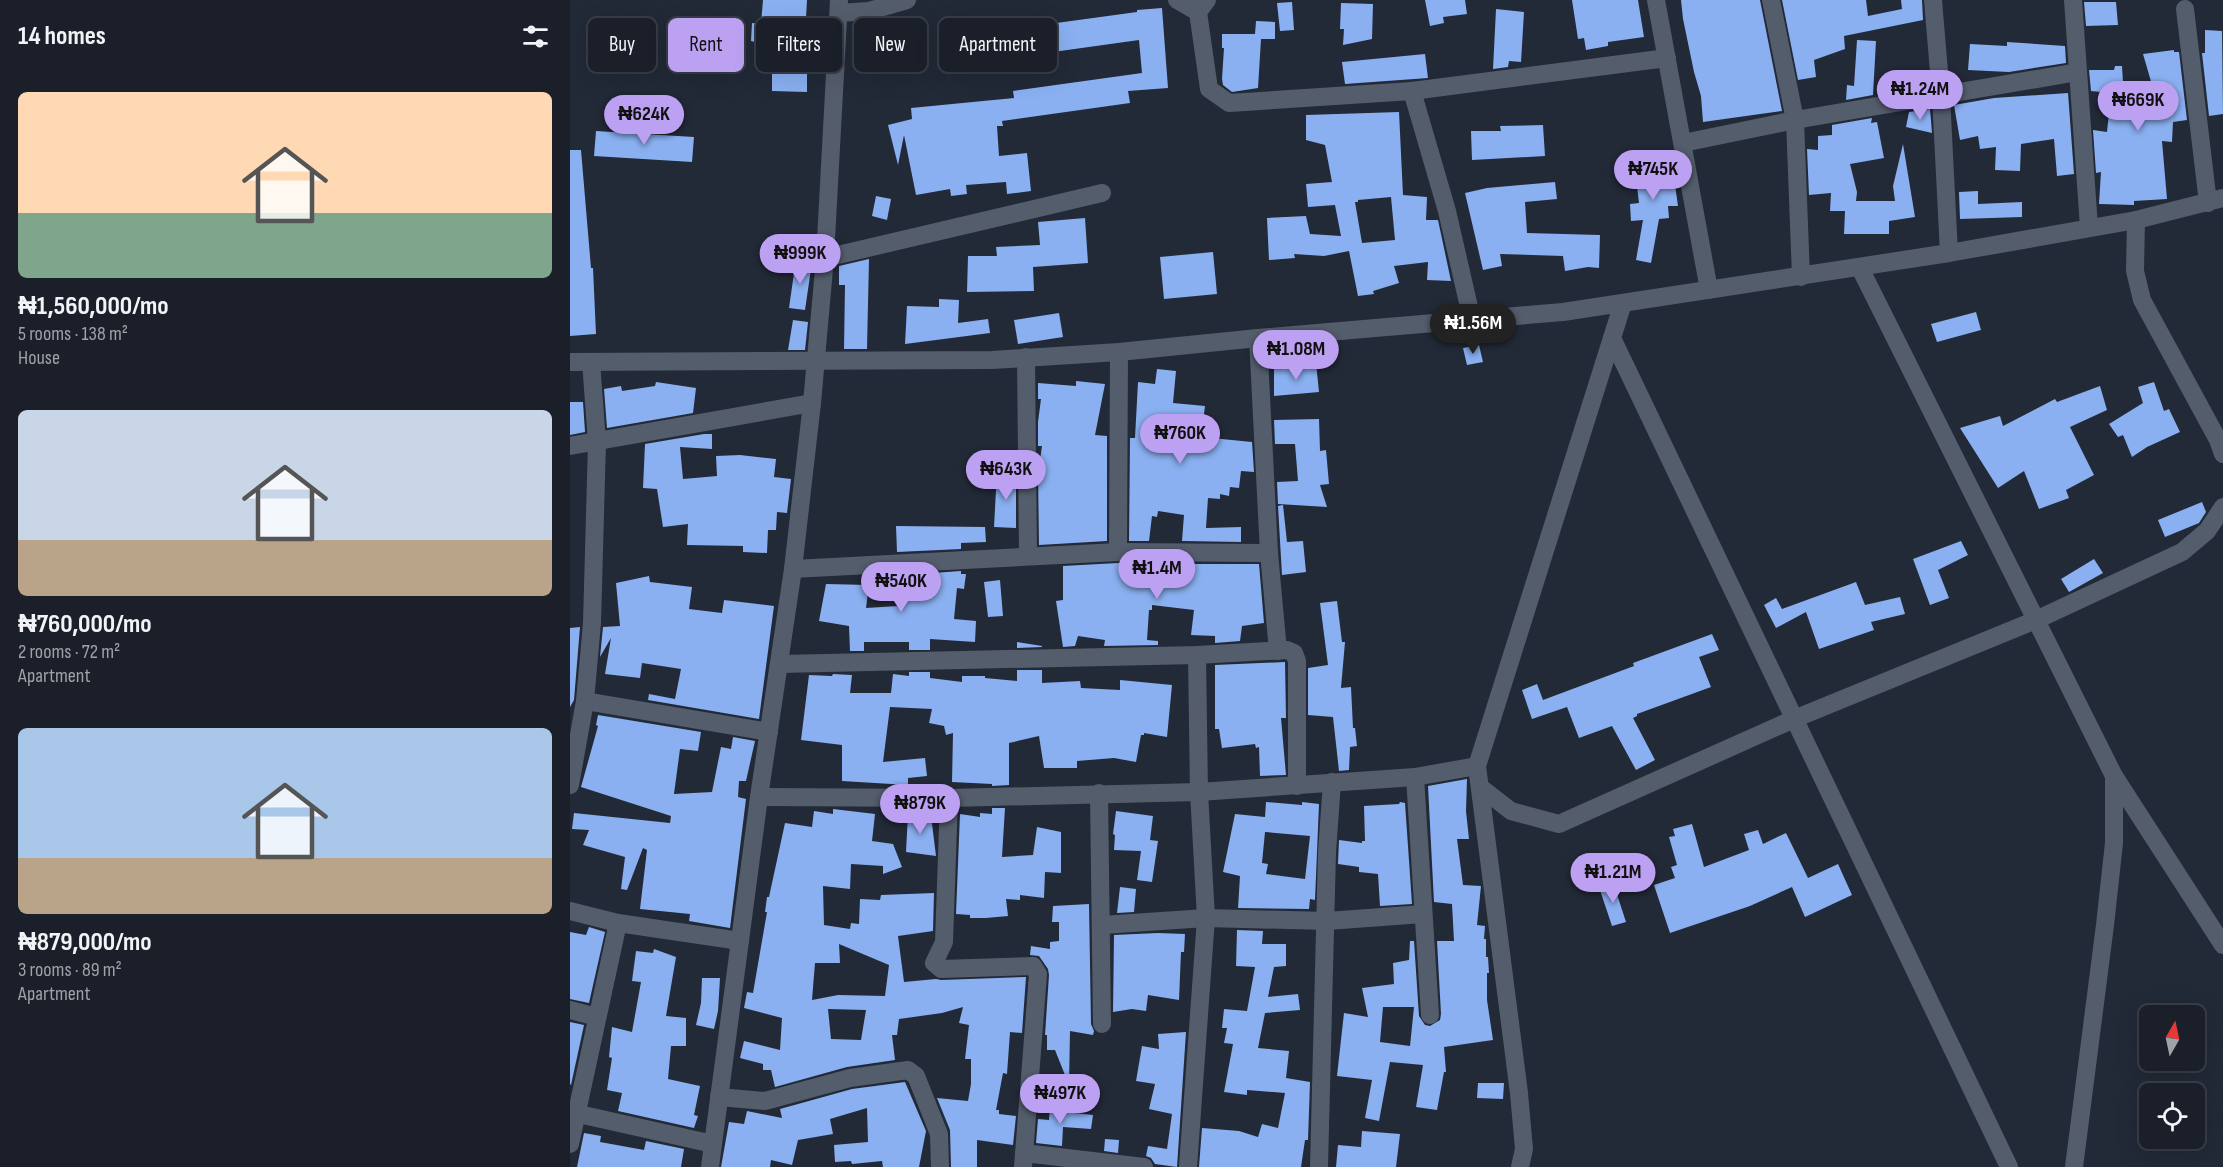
<!DOCTYPE html>
<meta charset="utf-8">
<style>
:root{--surface:#1a1f29;--page:#232731;--text:#f1f3f6;--muted:#9fa2a8;--line:#383d46;--accent:#bca0f2}
body{margin:0;font-family:"Sofia Sans Condensed",sans-serif;background:var(--page);color:var(--text);height:100vh;display:flex;flex-direction:column;font-size:22px;white-space:nowrap}
*{box-sizing:border-box;margin:0}
p{font-size:20px;color:var(--muted)}
.icon{flex:none;width:33px;height:33px;fill:none;stroke:currentColor;stroke-width:2;stroke-linecap:round;stroke-linejoin:round}
.map{position:relative;flex:1;overflow:hidden}
.details{display:flex;flex-direction:column;background:var(--surface);width:570px}
.details>*{flex:none}
.hud{position:absolute;left:18px;top:18px;width:570px;height:54px;display:flex;gap:12px}
.needle{width:39px;rotate:9deg}
.tools{position:absolute;left:1569px;top:1005px;display:grid;gap:12px}
.tools a{display:grid;place-items:center;width:66px;height:66px;border-radius:9px;background:var(--surface);box-shadow:0 6px 24px #0002,0 0 0 2px var(--line);font-size:30px}
.price{position:absolute;translate:-50% -51px;padding:0 14px;border-radius:21px;background:var(--accent);color:#111;font-size:20px;line-height:39px;filter:drop-shadow(0 2px 3px #0008)}
.price::after{content:'';position:absolute;left:50%;top:36px;width:18px;height:14px;margin-left:-9px;background:inherit;clip-path:polygon(0 0,100% 0,50% 100%)}
.price.current{background:#222;color:#fff}
ul{padding:0;list-style:none}
li{display:grid;align-content:center;gap:12px;height:318px;padding:0 18px}
li span{display:grid;place-items:center;height:186px;border-radius:9px;color:#555}
li>.icon{margin-inline-start:auto}
span .icon{width:108px;height:108px;fill:#fffc;stroke-width:1}
li b{font-size:26px}
h2{display:flex;justify-content:space-between;align-items:center;height:72px;padding:0 18px;font-size:26px}
.pill{padding:0 21px;border-radius:9px;background:var(--surface);box-shadow:0 6px 24px #0002,0 0 0 2px var(--line);font-size:21px;line-height:54px}
.pill.current{background:var(--accent);color:#111}
main{display:flex;flex:1;min-height:0}
.map>svg:first-child{display:block}
.building{fill:#8ab0f1;fill-rule:evenodd}
.lines{fill:none;stroke-linecap:round;stroke-linejoin:round}
.street{stroke:#545d6c;stroke-width:18}
.secondary{stroke:#545d6c;stroke-width:18}
</style>
<main>
<section class="details">
<h2>14 homes<svg class="icon" aria-label="filters" viewBox="0 0 24 24"><path d="M4 7h16M4 17h16"/><circle cx="9" cy="7" r="2"/><circle cx="15" cy="17" r="2"/></svg></h2>
<ul>
<li><span style="background:linear-gradient(#ffd9b3 65%,#7fa58c 0)"><svg class="icon" aria-label="home" viewBox="0 0 24 24"><path d="M3 11l9-7 9 7M6 9v11h12V9"/></svg></span><div><b>₦1,560,000/mo</b><p>5 rooms · 138 m²</p><p>House</p></div></li>
<li><span style="background:linear-gradient(#c9d6e8 70%,#b9a48a 0)"><svg class="icon" aria-label="home" viewBox="0 0 24 24"><path d="M3 11l9-7 9 7M6 9v11h12V9"/></svg></span><div><b>₦760,000/mo</b><p>2 rooms · 72 m²</p><p>Apartment</p></div></li>
<li><span style="background:linear-gradient(#a9c7e8 70%,#b9a48a 0)"><svg class="icon" aria-label="home" viewBox="0 0 24 24"><path d="M3 11l9-7 9 7M6 9v11h12V9"/></svg></span><div><b>₦879,000/mo</b><p>3 rooms · 89 m²</p><p>Apartment</p></div></li>
</ul>
</section>
<div class="map">
<svg width="1653" height="1167" viewBox="0 0 1653 1167">
<rect width="100%" height="100%" fill="#222937"/>
<!-- building -->
<g class="building">
<polygon points="193,0 237,0 234,54 237,54 237,92 202,91 202,56 184,55 185,42 181,41 182,23 191,24"/>
<polygon points="855,0 895,0 897,14 873,17 874,23 860,26"/>
<polygon points="1002,0 1068,0 1074,37 1038,42 1038,46 1016,50 1014,38 1008,39"/>
<polygon points="1111,0 1190,0 1212,111 1133,122 1131,96 1124,72 1113,19"/>
<polygon points="1212,0 1296,0 1298,16 1332,9 1331,0 1352,0 1353,20 1274,36 1275,49 1244,60 1246,77 1228,80"/>
<polygon points="722,2 724,30 710,31 707,3"/>
<polygon points="1514,2 1546,2 1548,25 1516,26"/>
<polygon points="771,3 803,4 802,39 773,45 774,29 770,29"/>
<polygon points="592,8 598,88 558,91 560,103 432,121 433,126 427,126 429,156 457,153 461,191 437,194 436,182 396,185 397,194 381,196 380,189 346,195 334,135 328,165 318,125 342,119 341,108 444,98 443,91 572,73 569,40 447,57 443,29 567,12 567,10"/>
<polygon points="926,9 954,12 951,62 939,61 938,67 923,69"/>
<polygon points="686,21 705,22 705,39 691,39 688,88 662,92 653,85 652,79 654,48 652,48 652,34 685,34"/>
<polygon points="1635,30 1652,31 1653,114 1639,116 1632,53 1635,53"/>
<polygon points="1287,40 1306,41 1303,95 1276,100 1277,85 1284,86"/>
<polygon points="1437,42 1495,46 1496,63 1439,72 1398,70 1400,44 1437,46"/>
<polygon points="1604,50 1604,52 1609,52 1617,120 1603,122 1602,142 1592,141 1597,199 1564,201 1564,205 1529,204 1531,172 1526,173 1523,130 1537,132 1541,93 1521,91 1519,70 1544,70 1545,66 1552,66 1554,99 1587,102 1573,54"/>
<polygon points="855,54 858,78 775,84 772,62"/>
<polygon points="1498,93 1504,174 1487,176 1484,139 1451,144 1450,171 1425,170 1426,147 1410,149 1408,136 1390,140 1384,105 1424,98"/>
<polygon points="1360,109 1362,133 1336,127 1339,112"/>
<path d="M 829,112 L 833,195 L 857,197 L 856,220 L 868,220 L 881,281 L 857,280 L 858,262 L 824,266 L 829,283 L 803,291 L 804,294 L 788,296 L 779,251 L 754,256 L 724,254 L 725,258 L 699,260 L 697,218 L 736,216 L 740,234 L 771,236 L 765,205 L 738,207 L 736,184 L 762,182 L 755,145 L 736,140 L 736,115 ZM 821,197 L 825,240 L 792,243 L 785,202 L 788,202 L 788,200 Z"/>
<polygon points="1302,118 1301,123 1307,122 1314,158 1280,164 1287,192 1286,201 1325,201 1323,186 1333,144 1345,217 1319,221 1319,234 1274,234 1275,211 1260,211 1261,193 1239,195 1237,149 1248,150 1248,136 1262,135 1262,125"/>
<polygon points="973,125 975,156 902,160 901,131 931,131 930,126"/>
<polygon points="26,131 124,137 122,162 24,156"/>
<polygon points="0,150 11,150 21,268 23,268 26,334 0,336"/>
<polygon points="1101,157 1108,206 1098,206 1099,218 1089,219 1081,263 1066,260 1073,220 1061,221 1060,204 1069,203 1064,162"/>
<polygon points="985,182 987,199 955,202 957,233 1030,235 1029,268 1018,267 995,271 993,256 930,254 932,266 913,270 895,193 917,188"/>
<polygon points="1408,191 1408,204 1452,202 1452,217 1390,219 1389,192"/>
<polygon points="306,196 321,199 317,220 302,216"/>
<polygon points="515,218 518,263 463,267 464,291 397,292 398,256 427,256 426,247 470,245 468,222"/>
<polygon points="643,252 647,294 594,299 590,257"/>
<polygon points="226,259 242,262 235,310 219,308"/>
<polygon points="299,259 297,349 274,349 275,285 269,285 269,266"/>
<polygon points="369,299 389,300 388,323 418,319 420,333 335,344 337,306 369,307"/>
<polygon points="1406,312 1411,330 1367,342 1361,324"/>
<polygon points="489,313 493,337 448,344 444,320"/>
<polygon points="223,320 238,322 235,350 218,350"/>
<polygon points="909,345 913,362 897,365 893,348"/>
<polygon points="746,363 749,392 704,396 704,369 730,369 729,365"/>
<polygon points="587,369 606,371 603,403 635,406 631,437 682,442 684,472 671,471 669,488 660,487 659,496 650,494 650,499 638,498 636,528 671,527 671,542 612,541 614,515 588,511 587,517 582,516 579,541 559,541 560,438 565,438 568,382 585,384"/>
<polygon points="506,381 535,384 525,435 537,436 537,541 469,545 468,474 472,446 468,446 468,422 471,399 468,399 468,383 506,386"/>
<polygon points="86,382 126,388 123,413 37,428 34,389 51,386 52,391 85,386"/>
<polygon points="1584,382 1594,411 1599,409 1610,432 1577,447 1562,457 1553,435 1548,437 1539,424 1573,403 1568,387"/>
<polygon points="1530,386 1537,410 1500,427 1524,475 1496,490 1499,498 1469,509 1454,471 1428,488 1390,428 1430,416 1433,426 1485,399 1487,402"/>
<polygon points="0,402 13,402 15,432 0,435"/>
<polygon points="749,419 750,451 756,450 759,484 750,485 757,507 708,504 707,482 728,481 725,444 705,444 704,420"/>
<polygon points="134,434 142,434 142,449 110,447 113,479 147,476 146,456 170,455 206,459 204,477 221,479 217,513 207,512 206,530 198,530 197,553 173,552 173,546 117,545 118,524 93,527 87,489 73,488 75,444"/>
<polygon points="427,472 446,473 446,528 424,527"/>
<polygon points="1632,502 1636,512 1629,523 1595,537 1588,520"/>
<polygon points="713,505 717,542 733,541 736,572 712,575 708,506"/>
<polygon points="326,526 415,527 416,542 391,543 391,549 327,552"/>
<polygon points="1391,541 1398,555 1368,570 1379,598 1360,605 1343,559"/>
<polygon points="1524,559 1533,573 1499,592 1491,579"/>
<polygon points="548,563 609,565 610,564 689,564 694,623 672,626 670,641 645,643 645,636 621,635 624,610 582,605 582,610 579,610 577,640 588,641 588,645 534,646 535,640 508,636 505,646 493,647 486,601 493,600 493,566"/>
<polygon points="391,571 391,574 396,574 394,589 387,588 384,619 406,621 405,642 360,639 360,650 339,650 339,642 294,642 294,651 280,651 279,626 249,621 256,584 299,585 296,608 328,606 327,583 362,583 363,573"/>
<polygon points="79,576 80,582 122,587 119,609 152,613 154,600 204,606 189,719 78,700 79,694 105,699 111,669 72,663 70,678 35,674 41,638 30,657 33,627 50,626 46,583"/>
<polygon points="430,580 433,616 418,617 414,582"/>
<polygon points="1286,582 1295,605 1330,597 1335,614 1301,622 1304,630 1249,649 1236,612 1206,628 1194,605 1206,598 1212,609"/>
<polygon points="767,601 772,642 775,642 771,688 781,687 783,728 785,728 787,746 780,747 779,770 769,771 763,717 738,715 738,668 758,665 750,603"/>
<polygon points="10,627 4,700 0,707 0,628"/>
<polygon points="1142,634 1149,650 1129,657 1141,687 1067,714 1067,716 1063,718 1085,760 1066,770 1042,726 1009,738 997,707 962,719 952,690 967,684 973,700 1064,666 1063,663"/>
<polygon points="447,642 472,646 472,647 447,648"/>
<polygon points="715,662 716,718 711,718 716,775 690,776 689,747 686,748 685,744 652,748 649,729 645,729 645,665"/>
<polygon points="447,670 472,670 472,683 510,681 511,688 550,690 550,680 602,685 597,737 574,733 574,735 571,735 566,762 544,758 507,761 507,768 474,768 469,736 439,743 439,785 422,786 422,784 382,782 383,733 376,735 374,726 359,723 362,709 320,707 313,762 355,758 357,776 338,778 338,785 272,781 272,745 231,740 239,675 262,676 263,674 282,675 280,693 321,693 323,674 339,676 339,672 360,672 360,678 392,682 392,676 415,676 415,678 447,681"/>
<polygon points="28,715 131,732 128,751 110,749 104,794 142,792 151,747 161,749 163,737 185,741 176,781 169,781 168,797 176,799 160,928 119,921 120,914 70,909 77,850 73,848 57,890 51,889 55,857 13,845 19,830 2,829 4,813 100,823 101,816 11,787 28,726 26,725"/>
<path d="M 897,779 L 896,811 L 899,839 L 887,839 L 893,885 L 911,886 L 907,925 L 915,926 L 914,939 L 916,939 L 916,957 L 918,957 L 919,973 L 917,973 L 917,1000 L 923,1040 L 874,1047 L 876,1072 L 874,1072 L 867,1110 L 846,1107 L 853,1065 L 820,1062 L 809,1121 L 795,1118 L 802,1080 L 767,1076 L 774,1013 L 798,1017 L 792,988 L 824,984 L 823,963 L 839,960 L 840,941 L 844,941 L 849,1016 L 855,1025 L 860,1026 L 870,1020 L 871,1014 L 867,941 L 884,941 L 882,904 L 864,902 L 858,786 ZM 813,1007 L 844,1007 L 840,1046 L 810,1042 Z"/>
<path d="M 696,802 L 732,805 L 732,802 L 749,804 L 745,900 L 740,899 L 739,909 L 668,908 L 670,876 L 653,872 L 665,814 L 695,817 ZM 695,832 L 740,836 L 735,879 L 696,874 L 698,864 L 692,863 Z"/>
<polygon points="830,802 835,803 842,904 810,906 808,874 789,872 789,867 768,864 769,840 792,843 792,841 795,841 794,806 829,804"/>
<polygon points="422,808 435,808 432,857 463,855 467,827 491,832 491,873 475,872 474,898 450,895 450,900 436,899 438,916 416,918 400,918 400,915 386,914 390,814 410,817 410,813 422,814"/>
<path d="M 263,809 L 305,814 L 302,841 L 323,844 L 332,867 L 313,874 L 313,866 L 281,864 L 280,889 L 253,886 L 254,925 L 280,929 L 281,923 L 289,924 L 290,899 L 310,900 L 311,895 L 364,893 L 363,931 L 328,936 L 334,982 L 366,979 L 371,980 L 456,977 L 452,1033 L 440,1032 L 437,1074 L 433,1073 L 426,1110 L 429,1110 L 429,1114 L 446,1116 L 443,1145 L 407,1140 L 407,1167 L 381,1167 L 380,1130 L 367,1098 L 398,1101 L 401,1084 L 401,1059 L 395,1059 L 399,1025 L 389,1023 L 393,1007 L 372,1013 L 329,1019 L 327,1035 L 322,1035 L 325,1060 L 277,1067 L 205,1087 L 201,1070 L 193,1070 L 193,1064 L 170,1058 L 174,1041 L 210,1050 L 212,1018 L 174,1008 L 177,992 L 183,993 L 197,912 L 195,912 L 197,897 L 199,897 L 215,823 L 242,827 L 244,811 L 263,814 ZM 269,944 L 319,965 L 315,996 L 268,995 L 242,1000 L 245,963 L 270,963 ZM 258,1009 L 296,1010 L 291,1040 L 261,1039 Z"/>
<polygon points="546,811 583,816 580,840 588,841 582,882 567,880 571,851 544,850 545,835 543,834"/>
<polygon points="338,814 361,816 366,856 336,852"/>
<polygon points="1122,824 1134,867 1179,850 1174,834 1188,830 1193,844 1216,833 1238,878 1268,864 1282,895 1235,917 1222,887 1180,906 1100,933 1084,885 1105,878 1101,867 1107,865 1099,837 1105,836 1103,829"/>
<polygon points="1043,882 1056,922 1042,926 1029,887"/>
<polygon points="550,887 566,889 564,912 547,913"/>
<polygon points="519,904 521,1024 524,1031 523,1035 500,1031 499,1085 485,1050 477,1050 477,1035 475,1035 479,975 478,969 469,956 460,955 461,946 480,949 480,942 489,941 489,922 482,922 483,906"/>
<polygon points="19,927 35,932 19,1003 0,999 0,932 16,935"/>
<polygon points="667,930 693,931 692,944 716,944 716,966 704,967 698,997 728,994 730,1010 695,1013 688,1048 719,1051 716,1078 740,1082 738,1140 735,1140 731,1167 629,1167 632,1128 669,1131 688,1137 692,1124 708,1128 715,1093 677,1090 677,1095 654,1092 663,1044 654,1043 657,1028 652,1028 654,1009 677,1011 685,967 666,966"/>
<polygon points="588,933 615,934 614,952 611,952 609,1000 578,995 576,1011 562,1009 543,1012 544,935"/>
<polygon points="84,949 106,957 96,1016 116,1018 116,1046 101,1046 98,1079 130,1086 124,1115 128,1116 124,1128 48,1111 52,1093 37,1090 42,1058 39,1057 42,1027 62,1032 71,982 62,981 66,951 83,953"/>
<polygon points="132,978 150,978 148,1011 144,1029 126,1025 131,1003"/>
<polygon points="0,1022 14,1025 1,1085 0,1084"/>
<polygon points="616,1032 607,1167 585,1164 581,1158 576,1156 578,1146 597,1149 602,1114 579,1109 585,1084 566,1081 572,1046 589,1049 588,1034"/>
<polygon points="335,1082 356,1131 349,1167 313,1167 312,1161 282,1164 281,1161 265,1162 264,1145 298,1142 297,1108 260,1119 263,1134 228,1140 222,1165 201,1160 200,1167 151,1167 159,1122 174,1124 177,1111 212,1118 210,1109 282,1089"/>
<polygon points="908,1083 934,1083 933,1099 907,1098"/>
<polygon points="480,1106 495,1106 495,1112 523,1115 521,1129 493,1127 492,1146 466,1143 468,1119 479,1120"/>
<polygon points="792,1131 830,1134 826,1167 766,1167 768,1145 791,1147"/>
<polygon points="14,1133 31,1136 30,1142 74,1150 76,1141 114,1149 111,1167 7,1167"/>
<polygon points="535,1139 549,1140 548,1153 534,1151"/>
</g>
<g class="lines">
<!-- street -->
<g class="street">
<polyline points="607,0 628,12"/>
<polyline points="637,0 628,12 639,89 659,103 842,91 1097,58"/>
<polyline points="1086,0 1139,290"/>
<polyline points="1201,0 1225,120 1231,277"/>
<polyline points="1363,0 1371,96 1379,253"/>
<polyline points="1503,0 1519,227"/>
<polyline points="1615,9 1638,203"/>
<polyline points="269,13 299,11 337,0"/>
<polyline points="842,91 877,211 902,320"/>
<polyline points="1113,143 1225,120 1508,72"/>
<polyline points="1566,220 1565,271 1572,300 1648,440 1653,454"/>
<polyline points="255,258 532,193"/>
<polyline points="1290,268 1544,776 1653,945"/>
<polyline points="688,338 699,553 708,651"/>
<polyline points="1042,338 1439,1167"/>
<polyline points="456,357 458,555"/>
<polyline points="0,446 242,403"/>
<polyline points="548,552 549,352"/>
<polyline points="223,569 548,552 699,553"/>
<polyline points="210,664 627,655 717,650 724,653 727,661 727,786"/>
<polyline points="15,701 199,732"/>
<polyline points="845,777 860,1015"/>
<polyline points="0,785 15,701 22,623 27,442 21,362"/>
<polyline points="910,787 941,811 989,824 1224,719 1466,620 1612,552 1637,531 1653,507"/>
<polyline points="529,793 532,1024"/>
<polyline points="189,797 379,798 629,792 845,777 907,766"/>
<polyline points="379,798 374,942 364,963 371,969 463,966 468,974 453,1167"/>
<polyline points="0,911 48,923 170,941"/>
<polyline points="532,925 636,918 757,921 853,914"/>
<polyline points="0,1010 27,1017"/>
<polyline points="149,1097 195,1101 280,1078 338,1070 346,1076 369,1134 370,1167"/>
<polyline points="0,1112 143,1144"/>
<polyline points="0,1144 48,923"/>
<polyline points="454,1153 574,1167"/>
<polyline points="618,1167 636,918 629,792 627,655"/>
<polyline points="749,1167 757,852 762,782"/>
<polyline points="950,1167 954,1149 949,1093 907,766 1053,303"/>
<polyline points="1504,1167 1535,925 1544,843 1544,776"/>
</g>
<!-- secondary -->
<g class="secondary">
<polyline points="0,362 422,360 549,352 688,338 993,312 1379,253 1566,220 1653,198"/>
<polyline points="140,1167 189,797 223,569 242,403 255,258 269,0"/>
</g>
</g>
</svg>
<div class="tools">
<a><svg class="needle" viewBox="-14 -14 28 28"><path d="M0-13l5 13h-10z" fill="#e53935"/><path d="M0 13l5-13h-10z" fill="#9fa2a8"/></svg></a>
<a><svg class="icon" aria-label="locate" viewBox="0 0 24 24"><circle cx="12" cy="12" r="6"/><path d="M12 2v4M12 18v4M2 12h4M18 12h4"/></svg></a>
</div>
<b class="price" style="left:1350px;top:121px">₦1.24M</b>
<b class="price" style="left:1568px;top:132px">₦669K</b>
<b class="price" style="left:74px;top:146px">₦624K</b>
<b class="price" style="left:1083px;top:201px">₦745K</b>
<b class="price" style="left:230px;top:285px">₦999K</b>
<b class="price current" style="left:903px;top:355px">₦1.56M</b>
<b class="price" style="left:726px;top:381px">₦1.08M</b>
<b class="price" style="left:610px;top:465px">₦760K</b>
<b class="price" style="left:436px;top:501px">₦643K</b>
<b class="price" style="left:587px;top:600px">₦1.4M</b>
<b class="price" style="left:331px;top:613px">₦540K</b>
<b class="price" style="left:350px;top:835px">₦879K</b>
<b class="price" style="left:1043px;top:904px">₦1.21M</b>
<b class="price" style="left:490px;top:1125px">₦497K</b>
<div class="hud">
<a class="pill">Buy</a>
<a class="pill current">Rent</a>
<a class="pill">Filters</a>
<a class="pill">New</a>
<a class="pill">Apartment</a>
</div>
</div>
</main>
